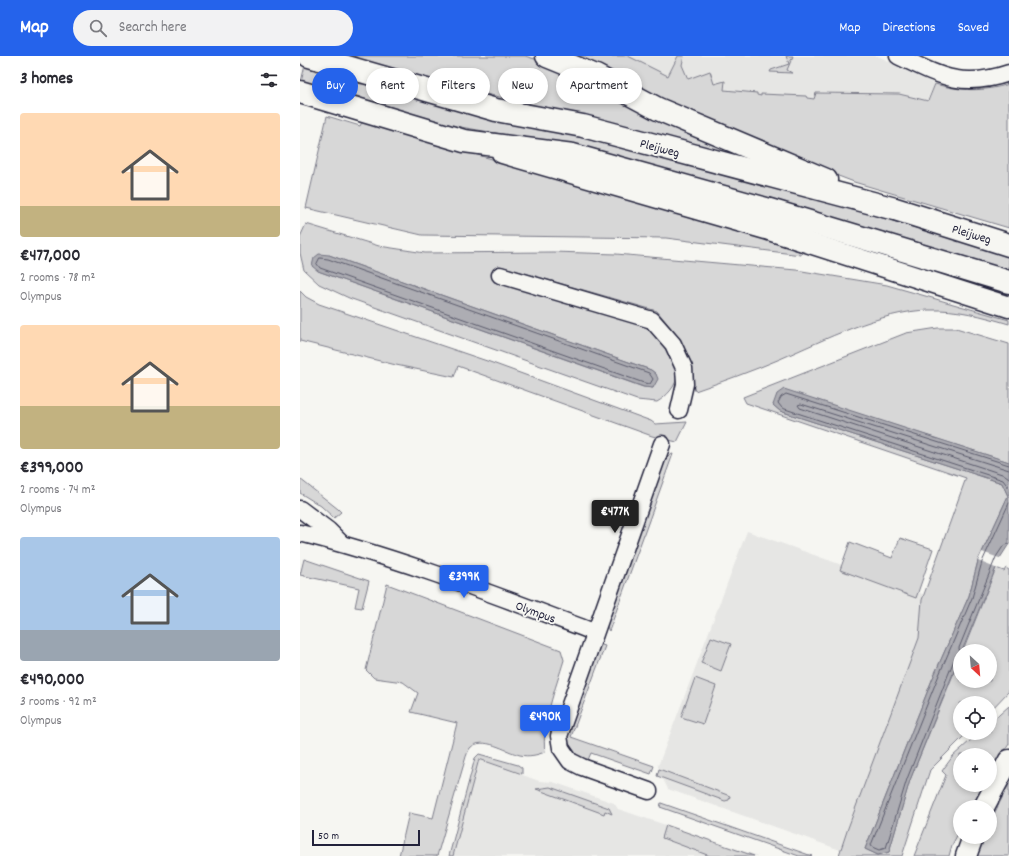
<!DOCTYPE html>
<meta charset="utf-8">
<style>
:root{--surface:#fff;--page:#f2f2f3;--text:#2b2b33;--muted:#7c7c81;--accent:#2563eb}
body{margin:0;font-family:Dekko,sans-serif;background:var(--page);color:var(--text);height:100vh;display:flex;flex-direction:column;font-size:15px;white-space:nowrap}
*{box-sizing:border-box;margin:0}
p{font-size:13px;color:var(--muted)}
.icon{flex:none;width:22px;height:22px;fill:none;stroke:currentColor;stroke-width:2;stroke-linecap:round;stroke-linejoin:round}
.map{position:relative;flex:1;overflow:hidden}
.details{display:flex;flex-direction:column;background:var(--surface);width:300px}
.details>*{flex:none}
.hud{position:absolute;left:12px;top:12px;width:380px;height:36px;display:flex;gap:8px}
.needle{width:26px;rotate:154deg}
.tools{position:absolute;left:653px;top:588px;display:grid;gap:8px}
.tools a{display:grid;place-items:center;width:44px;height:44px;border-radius:50%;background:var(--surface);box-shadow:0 2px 6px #0003;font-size:20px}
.scale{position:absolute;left:12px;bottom:10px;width:108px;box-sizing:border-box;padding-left:4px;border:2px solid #22223b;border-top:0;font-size:11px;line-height:14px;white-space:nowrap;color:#22223b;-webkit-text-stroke:3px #f6f6f2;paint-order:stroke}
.price{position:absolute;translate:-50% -34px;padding:0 9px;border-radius:4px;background:var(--accent);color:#fff;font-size:13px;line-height:26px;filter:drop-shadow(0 1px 2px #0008)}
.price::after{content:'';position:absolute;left:50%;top:24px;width:12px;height:9px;margin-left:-6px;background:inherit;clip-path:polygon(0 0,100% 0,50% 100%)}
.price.current{background:#222;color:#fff}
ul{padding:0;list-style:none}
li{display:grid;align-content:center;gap:8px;height:212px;padding:0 20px}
li span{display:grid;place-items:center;height:124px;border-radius:4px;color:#555}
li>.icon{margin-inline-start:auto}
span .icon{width:72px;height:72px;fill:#fffc;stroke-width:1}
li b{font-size:17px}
h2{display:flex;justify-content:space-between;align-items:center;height:48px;padding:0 20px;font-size:17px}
.tag{padding:0 14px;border-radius:18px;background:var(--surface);box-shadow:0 2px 6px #0003;font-size:14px;line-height:36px}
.tag.current{background:var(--accent);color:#fff}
header{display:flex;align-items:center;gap:24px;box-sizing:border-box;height:56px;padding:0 20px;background:var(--accent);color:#fff}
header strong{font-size:19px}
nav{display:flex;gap:22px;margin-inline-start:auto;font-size:14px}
.search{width:280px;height:36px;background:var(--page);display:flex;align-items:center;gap:10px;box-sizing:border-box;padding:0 14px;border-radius:22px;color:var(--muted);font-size:15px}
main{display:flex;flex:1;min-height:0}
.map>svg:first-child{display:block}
.built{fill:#e6e6e4}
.green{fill:#d7d7d7;stroke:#7c7c89;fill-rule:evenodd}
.water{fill:#adadb3;stroke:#757583}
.pier{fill:#f6f6f2}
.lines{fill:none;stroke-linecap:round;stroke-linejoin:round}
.shore{stroke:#5a5a6b;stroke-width:1}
.minor-casing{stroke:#22223b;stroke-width:19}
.major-casing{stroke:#22223b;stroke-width:23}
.highway-casing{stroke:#22223b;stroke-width:25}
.minor{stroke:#f6f6f2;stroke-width:16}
.major{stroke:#f6f6f2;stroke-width:20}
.highway{stroke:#f6f6f2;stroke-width:22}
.labels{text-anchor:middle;stroke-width:3.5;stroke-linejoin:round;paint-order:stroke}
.street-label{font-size:13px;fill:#22223b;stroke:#f6f6f2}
</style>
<header>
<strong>Map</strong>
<div class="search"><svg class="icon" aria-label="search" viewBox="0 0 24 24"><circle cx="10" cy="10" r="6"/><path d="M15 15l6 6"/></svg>Search here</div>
<nav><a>Map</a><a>Directions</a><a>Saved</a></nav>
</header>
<main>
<section class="details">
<h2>3 homes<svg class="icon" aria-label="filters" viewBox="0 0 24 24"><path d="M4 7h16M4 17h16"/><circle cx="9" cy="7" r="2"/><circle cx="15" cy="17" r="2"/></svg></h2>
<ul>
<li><span style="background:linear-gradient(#ffd9b3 75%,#c2b280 0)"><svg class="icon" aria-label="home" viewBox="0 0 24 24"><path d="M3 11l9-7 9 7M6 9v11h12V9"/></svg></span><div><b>€477,000</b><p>2 rooms · 78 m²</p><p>Olympus</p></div></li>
<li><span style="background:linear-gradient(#ffd9b3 65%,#c2b280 0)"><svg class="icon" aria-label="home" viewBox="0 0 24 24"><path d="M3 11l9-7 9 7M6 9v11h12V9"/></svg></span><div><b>€399,000</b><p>2 rooms · 74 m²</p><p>Olympus</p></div></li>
<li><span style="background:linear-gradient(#a9c7e8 75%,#9aa5b1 0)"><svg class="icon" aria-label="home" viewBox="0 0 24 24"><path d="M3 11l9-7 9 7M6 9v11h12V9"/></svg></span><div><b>€490,000</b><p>3 rooms · 92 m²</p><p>Olympus</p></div></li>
</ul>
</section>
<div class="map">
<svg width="709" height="800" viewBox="0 0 709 800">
<rect width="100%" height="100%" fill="#f6f6f2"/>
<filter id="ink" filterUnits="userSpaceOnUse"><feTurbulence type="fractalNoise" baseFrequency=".025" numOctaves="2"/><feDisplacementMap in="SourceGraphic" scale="8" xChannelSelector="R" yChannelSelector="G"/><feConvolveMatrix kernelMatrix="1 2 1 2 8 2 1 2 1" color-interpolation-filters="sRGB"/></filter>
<g filter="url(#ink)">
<!-- built -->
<g class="built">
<polygon points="176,0 578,0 635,28 628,42 628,45 599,38 517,37 514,43 488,42 424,36"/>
<polygon points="447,475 631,541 623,584 543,795 368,733 360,717 358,710"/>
<polygon points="179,703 239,725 253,726 314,747 318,753 458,800 153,800"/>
</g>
<!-- green -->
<g class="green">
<polygon points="42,0 225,0 257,10 500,117 214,44 134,27"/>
<path d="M 265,0 L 328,0 L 368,20 L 378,0 L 384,0 L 382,9 L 388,23 L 410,15 L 414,28 L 425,25 L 424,34 L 457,37 L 457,39 L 461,40 L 461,38 L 506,40 L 507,42 L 514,43 L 516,37 L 599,38 L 628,45 L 635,28 C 660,35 684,36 709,28 L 709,172 L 554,126 L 502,106 Z"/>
<polygon points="486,0 493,0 487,14 492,17 470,16 471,14 489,8"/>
<polygon points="5,9 19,13 15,30 1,26"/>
<polygon points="49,26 62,28 68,27 497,137 709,199 709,214 491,150 265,89 149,69 60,44 60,41 47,37"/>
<path d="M 27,60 L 60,70 L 62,66 C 208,109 357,146 502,196 L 501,199 L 366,182 L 122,179 L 6,152 Z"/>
<path d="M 6,168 L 79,190 L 125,197 L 253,196 L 316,198 L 496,214 L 587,229 L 709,264 L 709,268 C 682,260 657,253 629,254 C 581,255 524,284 480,303 C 452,315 424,325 395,335 L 391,323 L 389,305 L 376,278 L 357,255 L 203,211 L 194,226 L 341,267 C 354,277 375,301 377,317 C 378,329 366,341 357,346 L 337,344 L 49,242 L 19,228 L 4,214 L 0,197 L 0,181 ZM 29,199 L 351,314 L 356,318 L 353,332 L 343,331 L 18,215 Z"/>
<polygon points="0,235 6,241 19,248 187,305 351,365 355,368 387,366 377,386 352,380 158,310 154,321 96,309 0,285"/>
<polygon points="638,272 656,272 709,288 709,406 484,334 473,349 480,355 702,427 708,440 678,505 669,540 632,624 565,793 578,799 589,796 610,724 660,602 660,625 690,625 690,595 663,595 696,512 704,515 706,512 709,514 709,635 690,655 690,647 660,647 660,677 667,677 630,714 602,800 542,800 539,799 548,772 619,582 622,544 666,422 446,347 443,341 606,277"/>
<polygon points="373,398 309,575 306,569 365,403 369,399"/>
<polygon points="0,423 38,453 41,456 34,462 21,450 0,437"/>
<polygon points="600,482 633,493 616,542 540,514 550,486 592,502"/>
<polygon points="4,503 69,525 62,552 55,551 59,532 0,519"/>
<path d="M 87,528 L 261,594 L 264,604 C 256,631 241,669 245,696 C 237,699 229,701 220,699 C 206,696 183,679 170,692 C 168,695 166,700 165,704 L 137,800 L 99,800 L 109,757 L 133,762 L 157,667 L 111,656 L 118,637 L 103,626 L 74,622 L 66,614 Z"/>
<polygon points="411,581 431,588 421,615 401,607"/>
<path d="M 302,589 L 305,590 L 271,681 L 354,710 L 351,718 L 291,697 L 287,706 C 276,700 270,695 267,682 L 298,591 Z"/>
<polygon points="395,622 416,630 403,668 381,661"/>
<polygon points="709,650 709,688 690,717 690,699 660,699 660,729 684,729 672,751 660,751 660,774 652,789 649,800 614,800 646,719 642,715 653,700 679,677 690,677 690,667"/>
<polygon points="179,698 218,709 222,712 222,718 179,703 153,800 149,800 175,702"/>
<polygon points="359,713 430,740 429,744 425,745 357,720"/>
<polygon points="709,728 709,800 677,800 683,781 690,781 690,766"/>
<polygon points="250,731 309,752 312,758 305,755 304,758 236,733"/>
<polygon points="361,747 512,800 499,800 360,751"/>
<polygon points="366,769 454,800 410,800 362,782"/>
</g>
<!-- water -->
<g class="water">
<polygon points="19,198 29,199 351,314 356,318 358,323 353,332 344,331 18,215 12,210 14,202"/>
<polygon points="484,333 709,406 709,488 700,502 662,595 660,595 660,600 610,724 589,796 578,799 565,793 632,624 669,540 678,505 708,440 702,427 480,355 473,349 477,338"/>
</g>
<!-- pier -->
<polygon class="pier" points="682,496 702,503 698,513 678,505"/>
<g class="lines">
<!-- shore -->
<g class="shore">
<polygon points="20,202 28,203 349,317 353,323 350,328 344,327 20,212 17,208"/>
<polyline points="709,409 486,338 481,341 478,347 482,352 703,424 709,432"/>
<polyline points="709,414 501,348 498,349 500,352 705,419 709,422"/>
<polyline points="660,597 659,592 696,501 704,489 709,488"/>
<polyline points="660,600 654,604 607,723 586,792 579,794 572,791 571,789 636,626 672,542 682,506 709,447"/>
</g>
<defs>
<g id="minor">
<path d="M 598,0 C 640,20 662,33 709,17"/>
<polyline points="200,219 352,264 373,288 384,312 385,328 379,354"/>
<polyline points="0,453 28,474 40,486"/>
<path d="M 0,477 C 101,502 197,540 294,576"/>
<polyline points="349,735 282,711 270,705 261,692 259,680 362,388"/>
</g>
<g id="major">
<polyline points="202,97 469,174 709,251"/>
<polyline points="684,751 709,704"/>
<polyline points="666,800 673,781"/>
</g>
<g id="highway">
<polyline points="9,0 196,54 283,70 595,153 709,189"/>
<polyline points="247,0 296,20 358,53 526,124"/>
<polyline points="0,36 164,85 273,99 470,154 709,226"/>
</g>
</defs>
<!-- minor casing -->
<use href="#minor" class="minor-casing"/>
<!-- major casing -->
<use href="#major" class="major-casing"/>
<!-- highway casing -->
<use href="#highway" class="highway-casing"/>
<!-- minor -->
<use href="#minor" class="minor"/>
<!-- major -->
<use href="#major" class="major"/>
<!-- highway -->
<use href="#highway" class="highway"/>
</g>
</g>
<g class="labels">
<!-- street labels -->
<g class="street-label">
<text transform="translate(360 91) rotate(15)" y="5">Pleijweg</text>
<text transform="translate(672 177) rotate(17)" y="5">Pleijweg</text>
<text transform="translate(236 555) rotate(20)" y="5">Olympus</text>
</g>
</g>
</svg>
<div class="tools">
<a><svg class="needle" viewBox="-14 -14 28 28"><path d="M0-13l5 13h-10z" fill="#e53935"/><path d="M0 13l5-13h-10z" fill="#7c7c81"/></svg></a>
<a><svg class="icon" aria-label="locate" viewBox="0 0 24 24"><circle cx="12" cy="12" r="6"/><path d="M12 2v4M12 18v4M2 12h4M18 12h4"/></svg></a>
<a>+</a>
<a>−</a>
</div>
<div class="scale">50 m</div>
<b class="price current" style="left:315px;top:478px">€477K</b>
<b class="price" style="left:164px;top:543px">€399K</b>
<b class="price" style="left:245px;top:683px">€490K</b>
<div class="hud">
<a class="tag current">Buy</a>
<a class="tag">Rent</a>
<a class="tag">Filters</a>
<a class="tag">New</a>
<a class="tag">Apartment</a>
</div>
</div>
</main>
